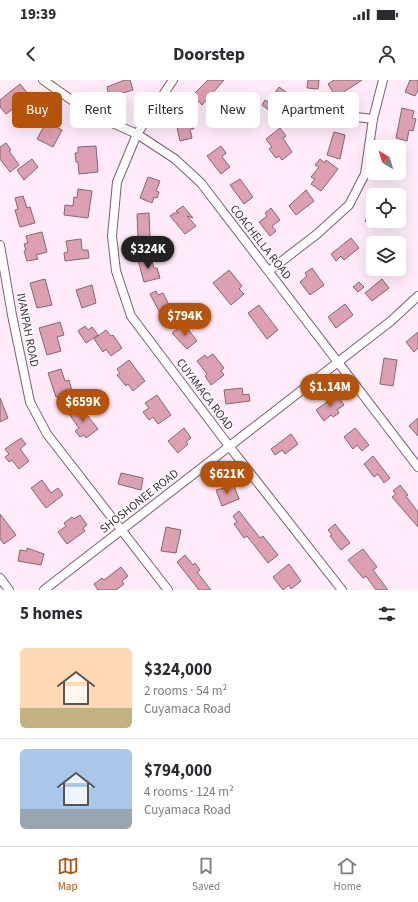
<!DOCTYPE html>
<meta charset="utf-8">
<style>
:root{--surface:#fff;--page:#f7f7f7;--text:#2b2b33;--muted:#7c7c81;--line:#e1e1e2;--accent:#b45309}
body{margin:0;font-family:"Source Sans 3",sans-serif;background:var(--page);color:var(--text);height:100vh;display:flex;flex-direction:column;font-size:15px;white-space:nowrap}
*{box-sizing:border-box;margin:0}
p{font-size:13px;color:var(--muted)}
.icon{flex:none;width:22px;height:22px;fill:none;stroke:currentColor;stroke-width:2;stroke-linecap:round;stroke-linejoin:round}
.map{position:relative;height:510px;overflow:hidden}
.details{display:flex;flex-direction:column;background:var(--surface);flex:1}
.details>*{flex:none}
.banner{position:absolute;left:12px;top:12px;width:394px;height:36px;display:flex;gap:8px}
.needle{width:26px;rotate:322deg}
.fabs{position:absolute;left:366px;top:60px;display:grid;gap:8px}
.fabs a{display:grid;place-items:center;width:40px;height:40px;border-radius:6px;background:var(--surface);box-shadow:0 4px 16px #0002;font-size:20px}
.price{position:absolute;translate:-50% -34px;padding:0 9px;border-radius:14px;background:var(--accent);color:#fff;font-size:13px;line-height:26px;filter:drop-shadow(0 1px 2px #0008)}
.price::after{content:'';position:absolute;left:50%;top:24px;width:12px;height:9px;margin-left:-6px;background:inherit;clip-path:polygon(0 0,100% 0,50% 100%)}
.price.active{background:#222;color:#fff}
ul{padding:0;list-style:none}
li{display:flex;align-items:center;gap:12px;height:100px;padding:0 20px}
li+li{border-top:1px solid var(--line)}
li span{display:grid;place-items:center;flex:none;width:112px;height:80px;border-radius:6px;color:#555}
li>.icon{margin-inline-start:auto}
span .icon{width:48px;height:48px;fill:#fffc;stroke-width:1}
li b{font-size:17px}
h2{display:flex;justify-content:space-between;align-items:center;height:48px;padding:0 20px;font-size:17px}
.tag{padding:0 14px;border-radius:6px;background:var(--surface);box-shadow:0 4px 16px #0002;font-size:14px;line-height:36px}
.tag.active{background:var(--accent);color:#fff}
.status{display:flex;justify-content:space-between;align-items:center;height:28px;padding:0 20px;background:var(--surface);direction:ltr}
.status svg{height:11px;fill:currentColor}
header{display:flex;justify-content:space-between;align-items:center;height:52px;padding:0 20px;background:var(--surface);font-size:18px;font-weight:700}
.tab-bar{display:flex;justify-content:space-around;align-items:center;height:56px;border-top:1px solid var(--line);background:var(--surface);font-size:11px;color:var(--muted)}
.tab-bar a{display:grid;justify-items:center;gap:2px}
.tab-bar .active{color:var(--accent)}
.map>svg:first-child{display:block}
.building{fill:#dca0b2;stroke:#886670}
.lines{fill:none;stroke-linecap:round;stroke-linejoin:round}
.minor-casing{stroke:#7b6074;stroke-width:10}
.minor{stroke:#fff;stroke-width:8}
.labels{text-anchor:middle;stroke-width:3;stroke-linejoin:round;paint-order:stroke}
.street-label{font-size:12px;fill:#3c3038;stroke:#fff}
</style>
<div class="status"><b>19:39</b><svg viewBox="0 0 49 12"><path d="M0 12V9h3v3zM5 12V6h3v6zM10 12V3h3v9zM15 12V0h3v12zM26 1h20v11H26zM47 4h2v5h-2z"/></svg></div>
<header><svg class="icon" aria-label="back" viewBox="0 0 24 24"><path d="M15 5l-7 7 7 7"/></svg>Doorstep<svg class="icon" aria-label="person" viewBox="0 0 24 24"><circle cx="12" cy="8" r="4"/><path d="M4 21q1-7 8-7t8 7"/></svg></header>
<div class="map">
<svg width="418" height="510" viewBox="0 0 418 510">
<rect width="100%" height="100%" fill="#ffebf9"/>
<!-- building -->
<g class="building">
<polygon points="125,0 130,0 133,10 109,17 107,7"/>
<polygon points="208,0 224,0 202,25 193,15"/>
<polygon points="308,0 319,0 318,9 307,8"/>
<polygon points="334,0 362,0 336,17 328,4"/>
<polygon points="410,0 418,0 418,10 415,16 405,12"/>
<polygon points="20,4 28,14 15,23 17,26 6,34 0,27 0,20"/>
<polygon points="279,7 289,14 274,34 262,25 265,20 268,22"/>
<polygon points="402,28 414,31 412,38 416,39 413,51 409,50 407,61 396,58"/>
<polygon points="189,35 194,49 190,49 192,58 180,61 175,38"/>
<polygon points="45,36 56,42 54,46 62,50 53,67 37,59 44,46 40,44"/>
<polygon points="280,48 286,56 283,58 292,72 282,80 279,76 276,78 269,69 272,67 266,59"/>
<polygon points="334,52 345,55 340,79 327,75"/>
<polygon points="6,63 11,70 9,71 19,85 10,92 0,79 0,67"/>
<polygon points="96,66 98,92 79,94 78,82 76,82 75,73 78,73 78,67"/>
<polygon points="221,66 226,73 222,77 230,87 221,94 207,76"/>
<polygon points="32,79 38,87 24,100 17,90"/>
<polygon points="320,79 325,83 326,80 338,89 321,111 311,104 315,99 311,97 319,87 315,85"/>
<polygon points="148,97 160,101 156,111 159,112 157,118 154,117 152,123 140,118"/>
<polygon points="240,99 253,117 244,124 230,105"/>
<polygon points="78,109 92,111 88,138 64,135 65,125 73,126 74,117 77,118"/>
<polygon points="306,110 314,121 296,135 289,126"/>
<polygon points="23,116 27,128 30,127 35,143 20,147 15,130 18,129 15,118"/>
<polygon points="183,126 193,138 187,136 196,146 185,154 170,136 174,133 179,133 176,131"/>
<polygon points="271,128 280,140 272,146 276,151 270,156 259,142 267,136 265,133"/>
<polygon points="373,131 373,141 380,141 375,148 365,141"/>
<polygon points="149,133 150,157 138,157 137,134"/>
<polygon points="42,152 47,172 36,175 38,179 27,181 24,171 26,170 24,164 28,163 26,156"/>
<polygon points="351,158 359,168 344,180 341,176 336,181 331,174"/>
<polygon points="81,159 82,170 88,170 89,178 65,181 64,173 68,172 66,161"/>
<polygon points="151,177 154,188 157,188 160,198 144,202 138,180"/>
<polygon points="312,188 324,205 310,215 300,202 307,196 305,193"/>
<polygon points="229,190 242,206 239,209 244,214 231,225 213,203"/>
<polygon points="45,199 52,225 37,228 30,203"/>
<polygon points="382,199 389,208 372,221 365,213"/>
<polygon points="359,202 364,207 358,212 353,207"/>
<polygon points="92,205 96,223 82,228 76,210"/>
<polygon points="156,211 158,215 163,213 171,229 161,235 150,214"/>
<polygon points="345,224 353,235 336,248 328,237"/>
<polygon points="259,225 278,250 267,259 248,233"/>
<polygon points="60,242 64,255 57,257 61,271 47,275 39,248"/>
<polygon points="184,244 197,261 187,269 172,253"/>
<polygon points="85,246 88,250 92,247 98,255 86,263 78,251"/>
<polygon points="106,250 111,256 113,255 122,268 111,276 106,269 103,272 94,259"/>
<polygon points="418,252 418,268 414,272 406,262"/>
<polygon points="213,274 224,288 221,291 224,295 211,305 205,296 207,294 197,281 205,275 207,278"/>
<polygon points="384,278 397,280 393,306 380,304"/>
<polygon points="129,280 145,301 133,311 128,304 126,306 117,295 120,293 117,289"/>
<polygon points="61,289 65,301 69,300 72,311 56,317 48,293"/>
<polygon points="242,308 243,315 249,314 250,321 226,324 224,310"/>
<polygon points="157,315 171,335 158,344 153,337 149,340 143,332 149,328 145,323"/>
<polygon points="337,315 344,325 337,330 339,333 333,337 331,335 324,341 316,330"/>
<polygon points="0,318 8,338 0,342"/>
<polygon points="78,327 81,331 83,330 98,349 86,358 84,355 80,357 75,351 79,348 69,334"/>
<polygon points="418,338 418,356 409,346"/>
<polygon points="184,348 191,358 186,362 188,364 178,373 168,361"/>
<polygon points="355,348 369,365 362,371 357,365 353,369 344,357"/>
<polygon points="291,354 298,364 285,374 282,370 275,375 271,369"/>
<polygon points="21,358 26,364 20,369 29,381 19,389 12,380 9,382 5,377 9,374 5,369"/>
<polygon points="373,376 390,398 384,403 378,394 374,397 364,384"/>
<polygon points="121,393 143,398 141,410 118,404"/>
<polygon points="42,400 51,413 58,408 63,415 46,428 31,408"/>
<polygon points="400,405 408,415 406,416 418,432 418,447 392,417 396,414 393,411"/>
<polygon points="234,406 239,419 222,426 216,410"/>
<polygon points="239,431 260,458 263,456 278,475 268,483 247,456 244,458 234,444 237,442 233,436"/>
<polygon points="0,434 16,455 4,464 0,459"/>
<polygon points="80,435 87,445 83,448 85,451 67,464 58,452 66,446 64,443 72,437 74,439"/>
<polygon points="335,444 350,463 341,470 330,456 332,455 328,450"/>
<polygon points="166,447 181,450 176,473 161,471"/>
<polygon points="27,468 44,474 41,485 18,481 20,470 27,471"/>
<polygon points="363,469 377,487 373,490 388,510 376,510 366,496 363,498 348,480"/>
<polygon points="185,475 193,485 195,483 200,490 197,492 211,510 199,510 177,482"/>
<polygon points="289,484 301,501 291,509 289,505 283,510 273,497"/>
<polygon points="121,487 128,496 122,501 124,504 116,510 98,510 94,504 102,498 104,500"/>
</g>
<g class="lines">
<defs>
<g id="minor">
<polyline points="43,0 90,33 137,54 175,79 201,103 418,387"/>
<polyline points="173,0 137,54 117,102 112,156 116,191 131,236 229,366 342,510"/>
<polyline points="317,36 340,35 373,39"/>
<polyline points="0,165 12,235 30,322 47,354 168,510"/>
<polyline points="269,191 317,154 349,125 365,94 373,39 383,0"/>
<polyline points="0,498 9,510"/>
<polyline points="44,510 391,241 418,216"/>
</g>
</defs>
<!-- minor casing -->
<use href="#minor" class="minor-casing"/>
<!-- minor -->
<use href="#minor" class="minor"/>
</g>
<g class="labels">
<!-- street labels -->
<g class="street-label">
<text transform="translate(261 162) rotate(52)" y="4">COACHELLA ROAD</text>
<text transform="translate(28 250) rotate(79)" y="4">IVANPAH ROAD</text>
<text transform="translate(205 314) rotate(53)" y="4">CUYAMACA ROAD</text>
<text transform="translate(139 421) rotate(-38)" y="4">SHOSHONEE ROAD</text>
</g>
</g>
</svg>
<div class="fabs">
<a><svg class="needle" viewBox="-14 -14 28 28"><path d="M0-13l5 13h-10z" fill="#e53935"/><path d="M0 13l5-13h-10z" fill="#7c7c81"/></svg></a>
<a><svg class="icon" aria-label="locate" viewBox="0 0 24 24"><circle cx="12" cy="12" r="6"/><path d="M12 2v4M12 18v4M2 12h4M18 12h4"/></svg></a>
<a><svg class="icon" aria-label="layers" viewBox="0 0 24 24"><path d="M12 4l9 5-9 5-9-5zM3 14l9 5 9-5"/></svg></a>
</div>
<b class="price active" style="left:148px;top:190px">$324K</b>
<b class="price" style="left:185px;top:257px">$794K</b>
<b class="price" style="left:330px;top:328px">$1.14M</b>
<b class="price" style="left:83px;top:343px">$659K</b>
<b class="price" style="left:227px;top:415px">$621K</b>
<div class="banner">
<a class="tag active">Buy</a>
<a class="tag">Rent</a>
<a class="tag">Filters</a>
<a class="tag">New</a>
<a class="tag">Apartment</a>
</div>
</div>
<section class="details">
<h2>5 homes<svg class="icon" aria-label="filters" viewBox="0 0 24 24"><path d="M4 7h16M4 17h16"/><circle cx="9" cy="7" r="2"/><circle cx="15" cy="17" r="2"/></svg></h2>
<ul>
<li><span style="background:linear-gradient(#ffd9b3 75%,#c2b280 0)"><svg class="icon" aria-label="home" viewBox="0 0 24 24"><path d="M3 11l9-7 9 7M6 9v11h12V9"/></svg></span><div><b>$324,000</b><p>2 rooms · 54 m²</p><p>Cuyamaca Road</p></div></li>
<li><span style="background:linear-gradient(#a9c7e8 75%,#9aa5b1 0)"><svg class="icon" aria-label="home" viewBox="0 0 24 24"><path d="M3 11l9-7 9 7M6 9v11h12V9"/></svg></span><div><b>$794,000</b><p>4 rooms · 124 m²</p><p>Cuyamaca Road</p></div></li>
</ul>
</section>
<nav class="tab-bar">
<a class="active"><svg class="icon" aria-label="map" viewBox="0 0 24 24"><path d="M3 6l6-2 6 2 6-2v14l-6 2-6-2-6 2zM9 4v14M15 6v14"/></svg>Map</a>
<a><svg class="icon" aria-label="saved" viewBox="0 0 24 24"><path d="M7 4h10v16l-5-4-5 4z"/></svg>Saved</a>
<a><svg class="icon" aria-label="home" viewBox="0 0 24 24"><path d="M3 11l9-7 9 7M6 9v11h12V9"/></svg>Home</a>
</nav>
